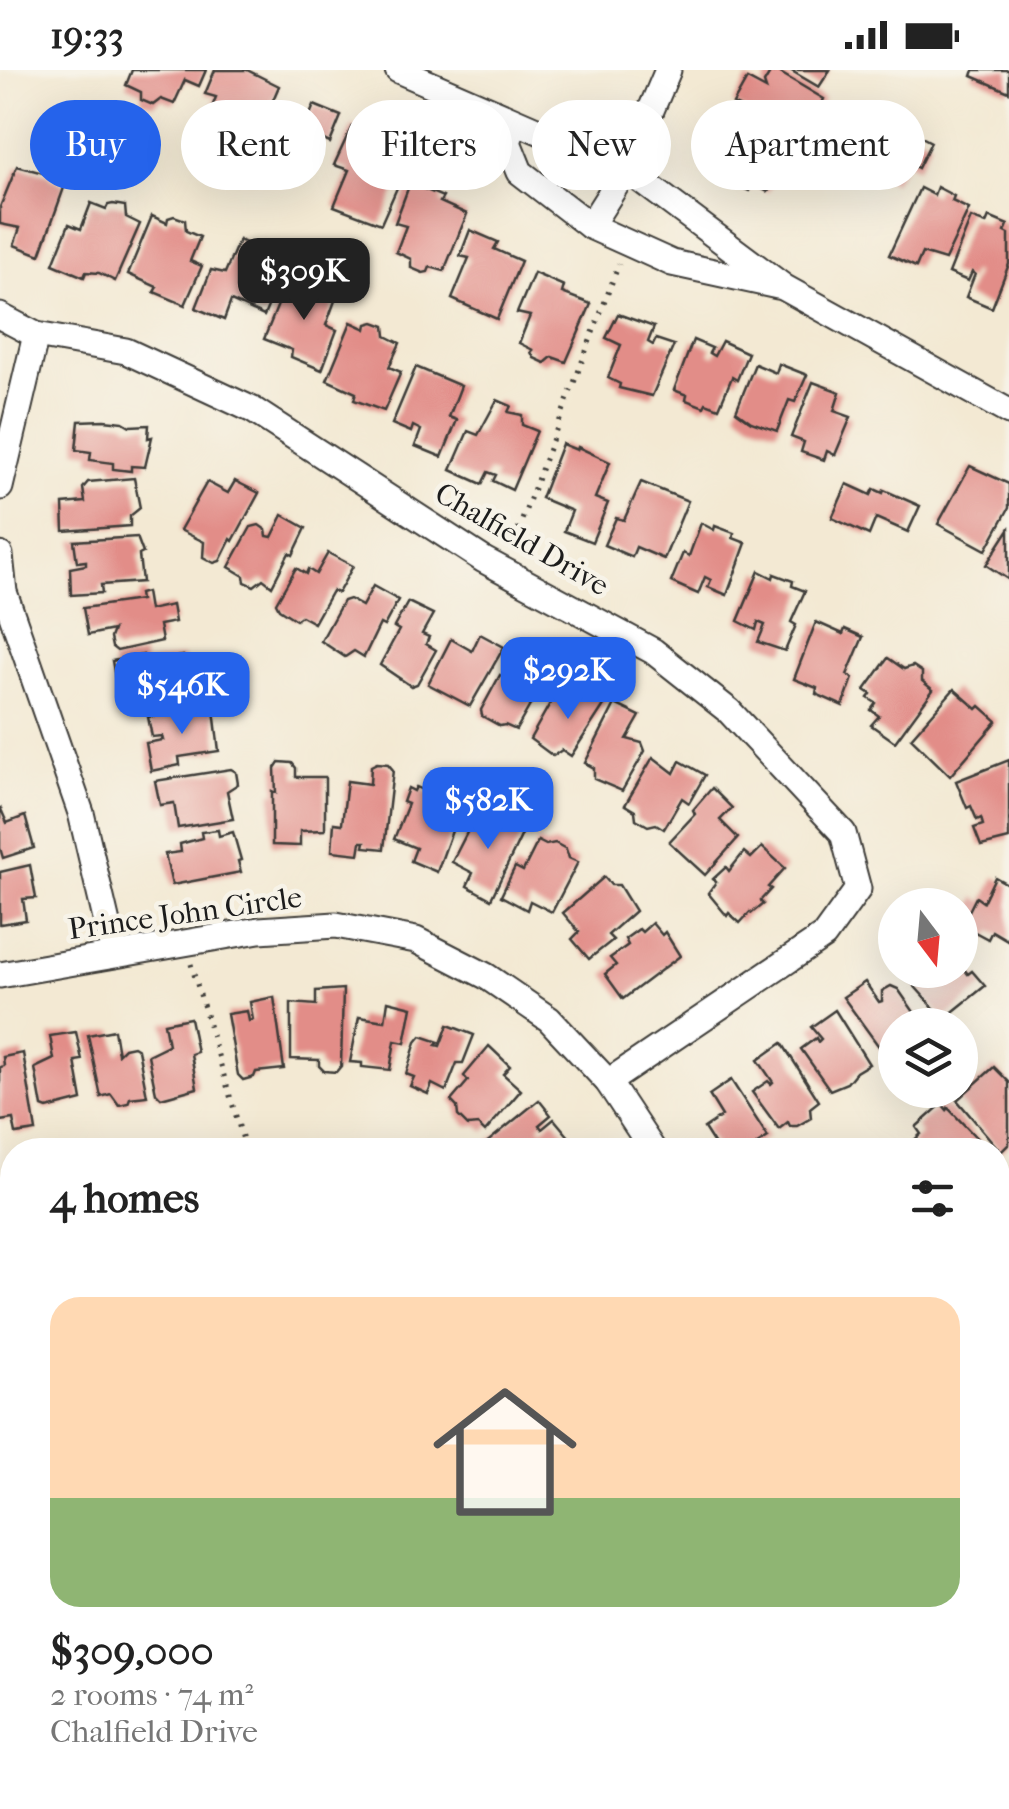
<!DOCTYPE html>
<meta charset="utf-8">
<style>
:root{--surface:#fff;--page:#f6f6f6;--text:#222;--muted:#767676;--line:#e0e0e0;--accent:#2563eb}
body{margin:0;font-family:"IM FELL French Canon",serif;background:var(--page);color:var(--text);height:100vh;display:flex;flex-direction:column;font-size:38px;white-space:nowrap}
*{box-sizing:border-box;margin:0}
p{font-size:32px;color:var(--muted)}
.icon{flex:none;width:55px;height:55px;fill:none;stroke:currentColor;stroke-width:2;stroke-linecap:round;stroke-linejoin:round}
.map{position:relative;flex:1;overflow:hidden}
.panel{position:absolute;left:0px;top:1068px;width:1010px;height:672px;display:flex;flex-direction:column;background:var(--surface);border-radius:40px 40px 0 0;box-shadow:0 10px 40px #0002}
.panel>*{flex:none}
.hud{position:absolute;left:30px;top:30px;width:950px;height:90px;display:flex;gap:20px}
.needle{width:65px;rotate:164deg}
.tools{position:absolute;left:878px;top:818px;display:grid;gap:20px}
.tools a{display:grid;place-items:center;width:100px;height:100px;border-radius:50%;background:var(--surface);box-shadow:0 10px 40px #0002;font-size:50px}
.price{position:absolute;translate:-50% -85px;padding:0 22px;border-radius:20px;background:var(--accent);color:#fff;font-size:32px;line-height:65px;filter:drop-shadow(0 2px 5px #0008)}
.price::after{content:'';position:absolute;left:50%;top:60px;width:30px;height:22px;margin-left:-15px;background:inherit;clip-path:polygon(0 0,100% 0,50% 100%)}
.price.current{background:#222;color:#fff}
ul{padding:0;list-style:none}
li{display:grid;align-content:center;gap:20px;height:530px;padding:0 50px}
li+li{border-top:2px solid var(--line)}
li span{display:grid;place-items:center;height:310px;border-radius:30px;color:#555}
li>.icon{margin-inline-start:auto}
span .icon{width:180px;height:180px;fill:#fffc;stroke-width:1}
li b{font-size:42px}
h2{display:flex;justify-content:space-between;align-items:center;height:120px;padding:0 50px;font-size:42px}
.chip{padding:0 35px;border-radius:45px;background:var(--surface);box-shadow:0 10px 40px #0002;font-size:35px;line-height:90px}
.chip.current{background:var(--accent);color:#fff}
.status{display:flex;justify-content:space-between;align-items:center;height:70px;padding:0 50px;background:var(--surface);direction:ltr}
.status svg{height:28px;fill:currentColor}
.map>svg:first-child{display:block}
.green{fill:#a7c66e;stroke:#627145;stroke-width:2.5}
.building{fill:#e28d88}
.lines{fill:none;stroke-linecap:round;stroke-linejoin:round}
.minor-casing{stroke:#3c3b37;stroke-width:29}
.path{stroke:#3c3b37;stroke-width:5;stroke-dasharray:2.5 8;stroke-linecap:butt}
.minor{stroke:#fff;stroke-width:25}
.labels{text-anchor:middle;stroke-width:9;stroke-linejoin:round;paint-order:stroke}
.street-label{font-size:30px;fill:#1c1c1c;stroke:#f7f3e8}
</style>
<div class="status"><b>19:33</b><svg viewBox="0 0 49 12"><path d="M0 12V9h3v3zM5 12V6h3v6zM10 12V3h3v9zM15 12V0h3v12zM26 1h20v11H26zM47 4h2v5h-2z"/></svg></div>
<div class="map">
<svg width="1009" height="1739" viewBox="0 0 1009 1739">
<rect width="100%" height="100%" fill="#f7f3e8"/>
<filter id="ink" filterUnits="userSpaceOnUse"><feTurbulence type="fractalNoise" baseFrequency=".01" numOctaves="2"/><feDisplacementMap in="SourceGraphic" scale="20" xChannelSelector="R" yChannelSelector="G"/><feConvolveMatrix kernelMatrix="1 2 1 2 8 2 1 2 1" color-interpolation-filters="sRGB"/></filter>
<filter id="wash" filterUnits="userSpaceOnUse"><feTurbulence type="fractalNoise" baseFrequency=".0048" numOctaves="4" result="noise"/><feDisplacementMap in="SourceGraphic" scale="40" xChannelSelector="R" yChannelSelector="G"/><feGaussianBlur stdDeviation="2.25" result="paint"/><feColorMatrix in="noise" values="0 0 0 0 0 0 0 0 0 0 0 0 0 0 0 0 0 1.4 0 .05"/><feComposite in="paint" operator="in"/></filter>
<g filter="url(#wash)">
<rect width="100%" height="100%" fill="#f3e9d3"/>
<!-- green -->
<polygon class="green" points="0,1176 12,1183 12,1653 0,1660"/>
<g id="blocks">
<!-- building -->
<g class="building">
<polygon points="132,0 206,0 199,16 185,10 174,34 161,29 153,35 141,30 141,22 126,15"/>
<polygon points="215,0 247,0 279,16 254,74 239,68 238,72 232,74 220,68 220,60 206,53 216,27 205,24"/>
<polygon points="790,0 830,0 819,17"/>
<polygon points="974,0 1009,0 1009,22 972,6"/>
<polygon points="777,1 824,29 812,55 801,69 733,34 747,9 766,19 764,13 770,3"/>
<polygon points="282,34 310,45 314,35 341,46 330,73 321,69 304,110 259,91"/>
<polygon points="877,38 918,60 916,64 931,72 918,98 906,92 893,113 874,103 877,97 852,83"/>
<polygon points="734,43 793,78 788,87 797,97 788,111 775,110 768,122 753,114 749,121 738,116 742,108 731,102 739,88 733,85 737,77 721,68"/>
<polygon points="352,56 379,68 371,87 404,102 381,154 334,136 349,100 334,95"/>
<polygon points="17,96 51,105 50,108 65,115 40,185 14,175 20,158 0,154 0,137"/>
<polygon points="410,113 443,127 440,132 467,144 444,201 430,197 428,202 423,203 411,198 411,189 396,182 406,156 395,153"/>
<polygon points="937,117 954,126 952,131 969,139 945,190 922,183 916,197 889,185 920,118 934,125"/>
<polygon points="91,133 106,139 108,135 113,134 125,136 126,147 140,154 115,211 99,203 86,202 84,207 53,194 69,154 81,159"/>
<polygon points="152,146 167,153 168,148 174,146 185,150 186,161 200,167 190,191 202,196 185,235 154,222 157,217 128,204"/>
<polygon points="989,147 1008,155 1005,162 1009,164 1009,194 992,238 966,227 975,204 972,202 968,211 949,203 971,148 986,154"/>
<polygon points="470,160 498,172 494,179 521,191 497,249 452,229 469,188 460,186"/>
<polygon points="239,170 287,191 264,246 231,231 224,250 196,238 211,200 225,203"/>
<polygon points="534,203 564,216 562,223 591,234 566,292 552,287 545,293 534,288 531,282 533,280 519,273 530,246 517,243"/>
<polygon points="310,208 322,213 322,223 336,228 326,255 337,260 322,300 291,287 292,280 264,269 288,210 303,216"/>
<polygon points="618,244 654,257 648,272 653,275 656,269 674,275 652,326 619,318 620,314 608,308 621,275 606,268"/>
<polygon points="351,252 366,259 367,254 374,252 385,256 386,266 400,273 389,297 401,302 384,341 354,330 356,323 327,310"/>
<polygon points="693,270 712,278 709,283 714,286 722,271 748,283 737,310 732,307 719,338 706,333 704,337 686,330 687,325 674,320"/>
<polygon points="755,294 776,303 779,294 807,305 795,332 789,330 777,361 751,352 736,341"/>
<polygon points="416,297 461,316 449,347 457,350 442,387 415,376 421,360 413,356 411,362 392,354"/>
<polygon points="813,312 840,322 834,341 851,347 835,385 827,381 824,390 801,382 804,372 791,367"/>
<polygon points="497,330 511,336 508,342 522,345 522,355 537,361 512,420 493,411 496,405 488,402 482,414 451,400 468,361 478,365"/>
<polygon points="104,350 123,352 130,356 149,355 148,368 152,367 145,397 131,396 131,401 113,399 113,393 90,390 91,382 76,380 79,351"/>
<polygon points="562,374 577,380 578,377 610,392 595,428 608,433 592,472 564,461 572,441 541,428"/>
<polygon points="970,396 1009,414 1009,438 986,480 938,454"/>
<polygon points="134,408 140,438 130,446 130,456 64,461 63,434 85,432 83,418 88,412"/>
<polygon points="235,411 259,423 233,471 231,469 220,491 214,493 203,487 204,472 180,460 207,412 228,423"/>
<polygon points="641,412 688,431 664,489 636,477 632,487 604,475 616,448 624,450"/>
<polygon points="847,414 871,425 874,419 883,423 884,420 920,436 908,462 876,448 869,465 832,448"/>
<polygon points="283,445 306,458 293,485 289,483 272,516 263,509 254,516 245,512 244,506 229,497 251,457 259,455 266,460 267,466 272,467"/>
<polygon points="701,453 714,460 715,456 734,463 733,468 746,473 727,525 708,517 711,510 705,507 698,524 671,512 683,483 689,486"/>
<polygon points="1009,459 1009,510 986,495"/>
<polygon points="137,467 143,483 139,485 142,512 101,515 102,523 71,525 70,498 86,495 86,491 77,492 74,471"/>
<polygon points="328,483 353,496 338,523 332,521 314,553 301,546 296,550 279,539 276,533 296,498 306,504 308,499 316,504"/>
<polygon points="759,501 773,508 774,504 793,511 792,516 805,521 791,552 796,555 785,581 758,572 765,555 758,552 756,560 738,551"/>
<polygon points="373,516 398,530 384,556 380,554 364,587 354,581 345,587 321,571 343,531 349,529 362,536"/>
<polygon points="146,522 149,540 172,535 175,552 159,555 162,571 117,581 112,577 110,568 113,560 88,565 83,538 140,530 139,524"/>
<polygon points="408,532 433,544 422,564 429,567 426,574 436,580 417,614 411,616 380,595 399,560 394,557"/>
<polygon points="816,552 843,564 845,559 863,567 847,605 853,608 843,636 816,624 817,618 794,609"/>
<polygon points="480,564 504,577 470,636 428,614 451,569 472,581"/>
<polygon points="143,585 145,593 183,586 187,611 204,611 206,623 201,628 128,642 124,622 135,620 134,615 117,618 112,591"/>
<polygon points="531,588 556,603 541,630 536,625 516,660 505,655 500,656 482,646 481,640 500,605 510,611 513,604 521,608"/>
<polygon points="888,588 904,599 913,596 922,602 922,611 933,620 895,672 871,655 879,646 871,640 876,633 868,628 871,624 865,620"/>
<polygon points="583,617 608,629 571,686 562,680 553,686 530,669 552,630 559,627 572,635"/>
<polygon points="954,619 977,639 980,636 997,651 950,706 911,668"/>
<polygon points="615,634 640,646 627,669 642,673 645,681 622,721 594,709 594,698 585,693"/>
<polygon points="209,637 214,640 219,681 179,687 180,695 151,701 146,673 163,670 162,666 152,667 148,647"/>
<polygon points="653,687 674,703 680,691 705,705 689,733 682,728 664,759 656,754 648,756 636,749 635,741 625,735"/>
<polygon points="1009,690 1009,769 981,776 974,758 983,755 981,748 977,750 971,736 967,738 956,711"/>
<polygon points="279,692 292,693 296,698 296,707 325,707 325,760 300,761 300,776 272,775 272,721 276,723 275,698"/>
<polygon points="377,693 388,694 393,700 384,779 364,777 365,772 361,772 359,784 332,781 334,753 342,754 347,711 370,714 371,696"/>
<polygon points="231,699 236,702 238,714 227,721 233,749 178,758 174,733 160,735 155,711"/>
<polygon points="416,717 441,728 444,721 451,719 464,728 437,802 411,791 416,778 394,769 408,734 403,732 408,718 414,721"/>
<polygon points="712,718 732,738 720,750 738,768 705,805 669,772 695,744 693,740"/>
<polygon points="0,737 7,753 25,746 34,778 3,788 0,778"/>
<polygon points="477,743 501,756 512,749 522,752 524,760 491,829 467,816 473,803 452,792"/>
<polygon points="218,760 219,766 233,762 241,790 238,791 241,802 172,815 165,784 181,782 180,774 202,768 201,762"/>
<polygon points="538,771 546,775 555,773 566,779 569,788 578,792 552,842 530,831 527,840 501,826 515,797 523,801"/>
<polygon points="762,777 785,798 768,817 771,819 760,831 763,834 752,843 750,842 740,853 729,843 727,846 708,823 716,812 713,809 726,797 729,801 744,782 751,788"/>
<polygon points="30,795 36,828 23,829 26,850 0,854 0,802"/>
<polygon points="604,807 611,815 619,815 635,841 608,865 613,870 589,889 572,869 579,862 563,843"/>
<polygon points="995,807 1009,815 1009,871 992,861 988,869 962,855 976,827 983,832"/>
<polygon points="652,853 662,865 665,862 680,886 623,929 605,904 616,895 610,888 628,875 625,869 639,859 642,862"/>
<polygon points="960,894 968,904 972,901 985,916 944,949 908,909 919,900 960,900"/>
<polygon points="865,912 879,932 882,931 882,921 891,916 898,919 923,955 895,955 895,984 888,989 843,927"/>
<polygon points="343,919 341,996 336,1002 324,1001 319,996 319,990 291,989 291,933 316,935 316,921"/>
<polygon points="274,927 284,999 256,1002 254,1007 243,1010 238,1005 227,944 247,941 249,951 253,950 250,932"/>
<polygon points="388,931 412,937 405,973 395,971 390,1000 362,997 362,993 350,992 359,947 385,951"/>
<polygon points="835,940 869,994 856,1002 847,1013 830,1020 801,979 816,968 818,972 821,969 811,957"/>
<polygon points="190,948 197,982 191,984 197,1018 161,1028 156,1023 148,985 168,975 164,953"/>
<polygon points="448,955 474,965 463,993 457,993 446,1021 432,1014 428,1024 410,1016 414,1007 406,1004 416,972 421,966 439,972 436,975 440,976"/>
<polygon points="114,960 118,984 124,978 133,976 138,979 147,1026 130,1028 128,1033 119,1035 111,1024 101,1027 88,965"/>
<polygon points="76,962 82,990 75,991 82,1030 47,1039 42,1037 35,998 54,989 50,966"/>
<polygon points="782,973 819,1031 810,1038 811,1048 797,1056 790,1056 788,1052 779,1059 752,1022 768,1011 771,1014 773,1012 758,990"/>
<polygon points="489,976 510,996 503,1004 521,1020 485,1062 478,1055 468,1056 458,1046 457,1037 451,1031 468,1011 464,1006"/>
<polygon points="23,983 36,1061 16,1064 13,1049 0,1051 0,997 4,996 3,987"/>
<polygon points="994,997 1009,1012 1009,1074 1001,1082 957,1030"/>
<polygon points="731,1010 768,1067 757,1074 761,1080 718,1080 704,1058 722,1046 709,1025"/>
<polygon points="539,1030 551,1045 539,1055 542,1059 554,1049 570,1068 555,1080 484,1080 488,1077 485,1074"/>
<polygon points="942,1034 947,1040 948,1038 988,1080 918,1080 911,1073 921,1064 916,1057"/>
<polygon points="1009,1272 1009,1347 998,1335 998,1282"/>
<polygon points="33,1728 94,1728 101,1739 39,1739"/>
<polygon points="377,1728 390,1728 397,1739 358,1739"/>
<polygon points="407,1728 456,1728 461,1739 411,1739"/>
<polygon points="619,1728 668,1728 664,1739 615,1739"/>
</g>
</g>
</g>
<g filter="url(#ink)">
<use href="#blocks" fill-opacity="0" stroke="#3c3b37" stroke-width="2.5"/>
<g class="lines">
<defs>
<g id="minor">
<polyline points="398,0 626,99 785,218 1009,342"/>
<polyline points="515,52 508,72 520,102 590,156 672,193 778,216"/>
<polyline points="590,156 626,99 668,0"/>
<polyline points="0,246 36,265 126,281 253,340 484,490 653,581 729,641 843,763 858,819 824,866 608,1012"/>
<polyline points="0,417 36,265"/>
<polyline points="0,485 4,522 81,743 114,883"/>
<polyline points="0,905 259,860 336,855 416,870 486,906 549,949 608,1012 653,1080"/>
<polyline points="998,1181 1009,1170"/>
<polyline points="965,1728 996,1739"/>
<polyline points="241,1739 261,1728"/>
<polyline points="724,1739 728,1728"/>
</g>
</defs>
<!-- minor casing -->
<use href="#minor" class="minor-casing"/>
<!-- path -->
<g class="path">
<polyline points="511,479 619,194"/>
<polyline points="191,894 246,1080"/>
<polyline points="0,1702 6,1739"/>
</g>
<!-- minor -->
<use href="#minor" class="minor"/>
</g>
</g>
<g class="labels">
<!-- street labels -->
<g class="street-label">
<text transform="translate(522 469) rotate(30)" y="10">Chalfield Drive</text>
<text transform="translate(185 843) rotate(-8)" y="10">Prince John Circle</text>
</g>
</g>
</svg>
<div class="tools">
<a><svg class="needle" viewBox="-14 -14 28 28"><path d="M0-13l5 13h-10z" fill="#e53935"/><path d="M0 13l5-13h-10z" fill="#767676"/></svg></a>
<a><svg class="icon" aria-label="layers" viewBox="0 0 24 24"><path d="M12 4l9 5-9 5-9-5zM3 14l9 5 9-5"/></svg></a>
</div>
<b class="price current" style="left:304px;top:253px">$309K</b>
<b class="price" style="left:568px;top:652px">$292K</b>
<b class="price" style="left:182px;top:667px">$546K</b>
<b class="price" style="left:488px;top:782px">$582K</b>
<div class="hud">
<a class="chip current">Buy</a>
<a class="chip">Rent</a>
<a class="chip">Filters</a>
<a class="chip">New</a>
<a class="chip">Apartment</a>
</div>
<section class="panel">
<h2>4 homes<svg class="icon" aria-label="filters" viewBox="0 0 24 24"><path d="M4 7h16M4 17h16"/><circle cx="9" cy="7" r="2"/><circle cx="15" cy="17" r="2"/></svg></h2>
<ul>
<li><span style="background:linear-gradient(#ffd9b3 65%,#8fb573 0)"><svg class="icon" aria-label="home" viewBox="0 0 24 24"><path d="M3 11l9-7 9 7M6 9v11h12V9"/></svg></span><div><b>$309,000</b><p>2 rooms · 74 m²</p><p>Chalfield Drive</p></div></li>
</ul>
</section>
</div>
